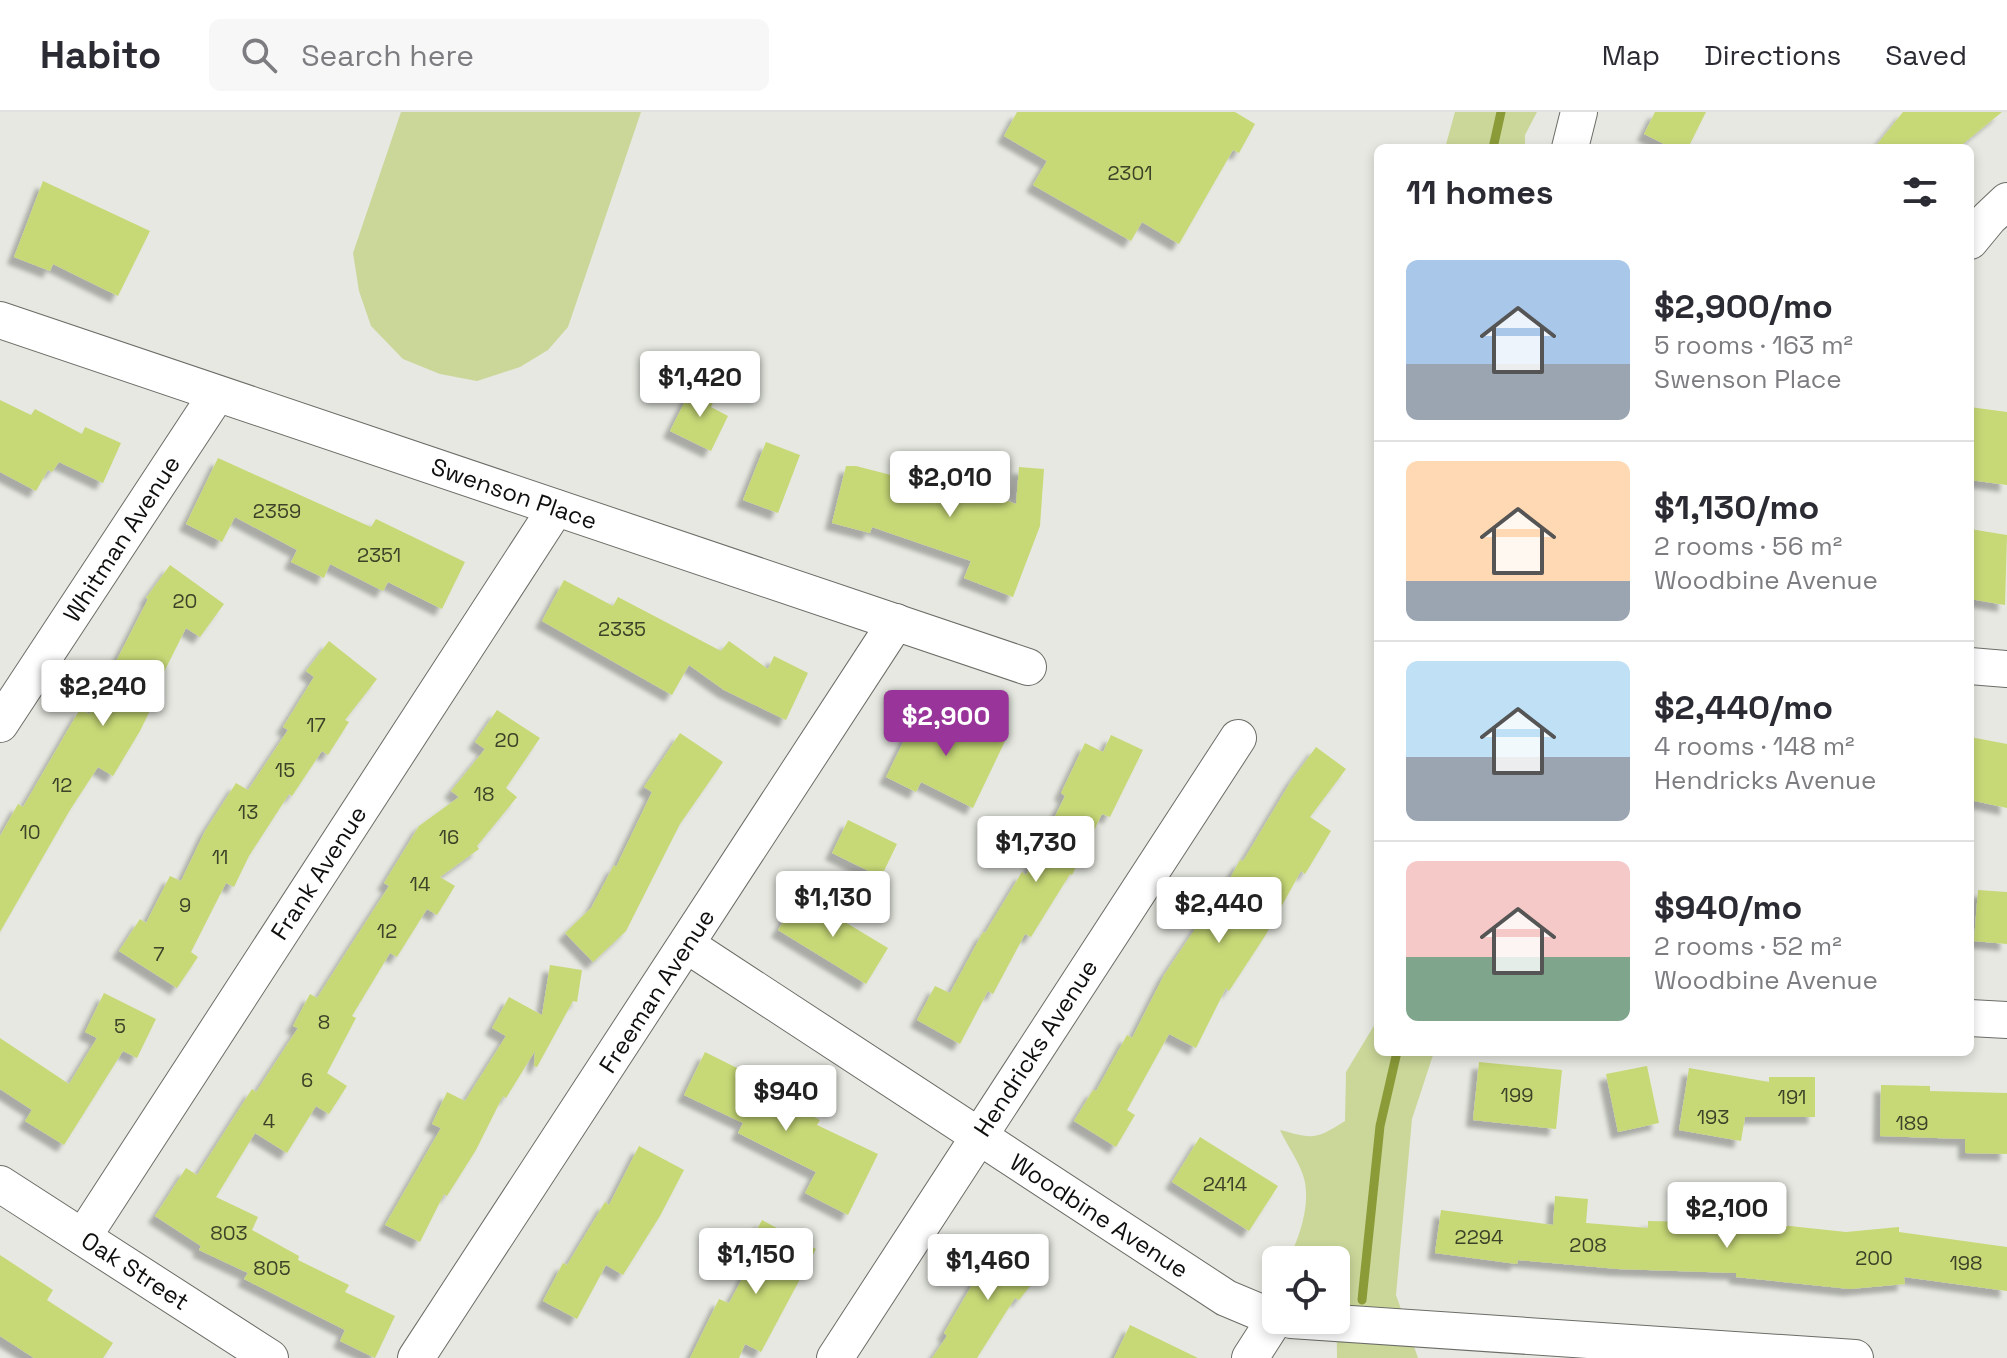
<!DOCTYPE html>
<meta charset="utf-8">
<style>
:root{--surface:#fff;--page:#f7f7f7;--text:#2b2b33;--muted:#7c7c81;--line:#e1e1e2;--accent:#99359a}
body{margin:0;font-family:"Space Grotesk",sans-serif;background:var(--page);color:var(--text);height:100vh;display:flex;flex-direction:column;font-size:30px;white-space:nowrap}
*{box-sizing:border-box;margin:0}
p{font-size:26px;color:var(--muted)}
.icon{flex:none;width:44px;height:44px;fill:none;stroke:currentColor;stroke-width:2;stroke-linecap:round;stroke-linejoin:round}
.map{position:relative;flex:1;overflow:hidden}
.drawer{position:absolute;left:1374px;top:32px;width:600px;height:912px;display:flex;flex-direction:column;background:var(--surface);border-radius:12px;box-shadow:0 4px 12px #0003}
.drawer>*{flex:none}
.buttons{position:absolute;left:1262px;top:1134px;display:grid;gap:16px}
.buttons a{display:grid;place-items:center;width:88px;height:88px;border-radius:12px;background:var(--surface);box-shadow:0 4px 12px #0003;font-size:40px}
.price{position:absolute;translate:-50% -68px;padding:0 18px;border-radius:8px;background:#fff;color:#222;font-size:26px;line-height:52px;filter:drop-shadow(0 2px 4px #0008)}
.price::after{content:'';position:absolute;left:50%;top:48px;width:24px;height:18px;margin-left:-12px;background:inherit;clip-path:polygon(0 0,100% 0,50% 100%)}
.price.current{background:var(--accent);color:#fff}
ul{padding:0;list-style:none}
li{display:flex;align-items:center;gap:24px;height:200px;padding:0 32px}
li+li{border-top:2px solid var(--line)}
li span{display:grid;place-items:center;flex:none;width:224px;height:160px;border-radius:12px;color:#555}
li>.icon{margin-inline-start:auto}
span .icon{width:96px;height:96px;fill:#fffc;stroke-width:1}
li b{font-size:34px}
h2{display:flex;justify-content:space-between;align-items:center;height:96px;padding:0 32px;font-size:34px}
header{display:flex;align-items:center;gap:48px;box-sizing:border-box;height:112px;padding:0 40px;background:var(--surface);border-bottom:2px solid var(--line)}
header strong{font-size:38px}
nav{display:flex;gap:44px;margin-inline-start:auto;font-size:28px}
.search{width:560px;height:72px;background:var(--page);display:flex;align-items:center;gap:20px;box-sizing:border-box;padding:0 28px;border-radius:12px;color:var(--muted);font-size:30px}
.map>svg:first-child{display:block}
.green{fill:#cad799}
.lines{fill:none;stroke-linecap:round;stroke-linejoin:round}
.stream{stroke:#8b9b38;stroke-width:9}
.building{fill:#c7d977;filter:url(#shadow)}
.minor-casing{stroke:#6b6d67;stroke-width:38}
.minor{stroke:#fff;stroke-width:36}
.labels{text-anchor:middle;stroke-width:8;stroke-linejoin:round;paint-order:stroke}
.number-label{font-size:20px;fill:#3d4228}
.street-label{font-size:24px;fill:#0f100d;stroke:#fff}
</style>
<header>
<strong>Habito</strong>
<div class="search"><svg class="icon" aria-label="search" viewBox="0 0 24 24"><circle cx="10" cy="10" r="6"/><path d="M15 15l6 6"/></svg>Search here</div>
<nav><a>Map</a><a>Directions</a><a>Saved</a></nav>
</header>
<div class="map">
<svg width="2007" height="1246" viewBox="0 0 2007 1246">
<defs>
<filter id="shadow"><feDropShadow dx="-7" dy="7" stdDeviation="2" flood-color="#0004"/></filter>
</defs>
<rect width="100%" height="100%" fill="#e6e8e1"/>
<!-- green -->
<g class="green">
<polygon points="401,0 641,0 568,215 548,238 520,255 477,269 440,262 403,247 371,214 359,179 353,141"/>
<polygon points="1455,0 1537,0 1525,23 1525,36 1445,36"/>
<path d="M 1378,907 L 1378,940 L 1434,940 L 1412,1007 L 1396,1183 L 1418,1246 L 1337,1246 L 1336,1148 L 1288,1148 C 1300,1125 1312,1089 1303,1063 C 1298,1048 1287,1033 1280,1018 C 1314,1027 1315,1028 1345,1009 L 1346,960 Z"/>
</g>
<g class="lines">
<!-- stream -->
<g class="stream">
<polyline points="1493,36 1501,0"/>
<polyline points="1362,1188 1380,1014 1397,940"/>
</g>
</g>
<!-- building -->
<g class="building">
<polygon points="1017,0 1235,0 1255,12 1239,41 1233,38 1179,132 1142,110 1131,129 1033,73 1047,49 1004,24"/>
<polygon points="1655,0 1706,0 1688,36 1672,36 1644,22"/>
<polygon points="1903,0 2002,0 1958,36 1874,36"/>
<polygon points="43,69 150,119 118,184 53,152 50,159 14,145"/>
<polygon points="694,271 717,282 711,295 728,304 711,339 670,319"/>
<polygon points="0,288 31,303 35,297 82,322 85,315 121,331 103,371 59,350 52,360 48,358 36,379 0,360"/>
<polygon points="1970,295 2007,300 2007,373 1970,368"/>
<polygon points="766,330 800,343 778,401 743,388"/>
<polygon points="218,346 371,415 376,407 465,450 442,497 388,470 383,479 330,452 324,466 291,450 297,438 235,405 222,430 186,412"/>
<polygon points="846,354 856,354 922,371 926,360 1016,392 1019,355 1044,357 1040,414 1013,485 964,466 971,449 872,415 870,421 832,411"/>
<polygon points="1970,417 2007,423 2005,493 1970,487"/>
<polygon points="170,453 224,492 200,525 186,516 156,576 160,578 140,619 113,664 98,655 70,698 0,820 0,724 18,692 23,695 80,597 89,602 148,487 146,486"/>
<polygon points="564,468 613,494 618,485 721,539 729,529 768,557 774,544 808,561 786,608 724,578 689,553 672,583 542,509"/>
<polygon points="329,529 377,567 345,608 349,610 328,643 322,639 292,684 289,682 249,744 234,775 226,771 191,840 198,845 177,876 119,839 140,807 146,811 170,764 181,769 205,719 236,671 248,678 288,618 283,615 314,565 306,559"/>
<polygon points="497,598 540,626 506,676 517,685 477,734 479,737 440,765 455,774 437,803 427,797 397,845 390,841 352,904 356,906 327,961 347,974 329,1002 316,994 287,1041 255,1021 216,1085 258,1105 252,1118 299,1144 298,1148 349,1173 345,1180 395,1204 375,1246 340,1229 345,1218 244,1167 248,1161 199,1138 201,1134 155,1104 186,1056 197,1063 252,977 256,980 298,916 293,914 310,882 317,886 347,839 389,774 384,771 419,714 459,685 451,679 485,637 475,630"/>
<polygon points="919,598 965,621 971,610 1006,627 973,696 921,670 916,680 886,665"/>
<polygon points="680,621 723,650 680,712 626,819 593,850 565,821 591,796 614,753 616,755 652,680 644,675"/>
<polygon points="1111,623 1143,638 1110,705 1102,702 1072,763 1070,762 1031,825 1025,822 993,882 988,879 960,932 917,908 935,874 950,881 983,820 985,821 1022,760 1026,763 1065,684 1061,681 1085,631 1103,640"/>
<polygon points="1970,625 2007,632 2007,696 1970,688"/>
<polygon points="1316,635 1346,657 1310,705 1331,719 1305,762 1301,759 1265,824 1229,879 1226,876 1196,936 1169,922 1127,998 1135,1003 1116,1035 1074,1009 1093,978 1096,979 1127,923 1132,926 1164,863 1203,805 1207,808 1240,748 1243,749 1291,669"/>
<polygon points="848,708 897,732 881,765 832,741"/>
<polygon points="1978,778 2007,780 2007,832 1974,829"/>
<polygon points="800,783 888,836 866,872 778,818"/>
<polygon points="550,853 582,858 577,890 573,889 537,955 534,954 535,939 506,986 503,984 476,1038 447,1084 444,1082 420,1130 385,1113 441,1016 432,1012 447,980 465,989 506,924 492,916 509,885 542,903"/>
<polygon points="104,881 156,907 137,946 123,939 64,1033 25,1009 32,998 0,977 0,926 69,972 97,926 85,920"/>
<polygon points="705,940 739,957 735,965 820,1008 817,1013 878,1042 848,1103 805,1081 816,1060 738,1021 743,1011 684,983"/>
<polygon points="1479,950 1562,958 1556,1017 1473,1008"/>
<polygon points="1647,954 1659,1011 1618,1020 1606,962"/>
<polygon points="1689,956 1769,970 1769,965 1815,965 1815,1005 1745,1005 1741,1029 1679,1018"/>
<polygon points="1881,973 1930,974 1930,979 2007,981 2007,1042 1965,1041 1965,1027 1880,1024"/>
<polygon points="1200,1025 1278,1074 1249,1119 1172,1070"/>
<polygon points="639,1034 684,1058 660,1104 623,1163 606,1153 577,1207 543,1189 563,1151 567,1153 605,1090 609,1093"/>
<polygon points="1555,1084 1588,1087 1586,1111 1648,1116 1648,1109 1741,1111 1742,1109 1846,1120 1899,1115 1899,1120 2007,1135 2007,1179 1904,1165 1905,1172 1850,1177 1736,1165 1736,1161 1618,1157 1518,1148 1517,1152 1435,1141 1441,1098 1553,1113"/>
<polygon points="762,1108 816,1137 761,1240 745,1232 739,1246 690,1246 719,1187 729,1191 756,1141 747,1136"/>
<polygon points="1005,1127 1044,1156 1019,1188 1015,1186 977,1246 932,1246 947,1224 944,1221 980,1159"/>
<polygon points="0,1143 53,1178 47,1188 113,1231 103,1246 34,1246 0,1224"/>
<polygon points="1130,1213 1198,1246 1114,1246"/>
</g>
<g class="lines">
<defs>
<g id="minor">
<polyline points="1570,36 1579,0"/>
<polyline points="1970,129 1989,106 2007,89"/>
<polyline points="0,208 1028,555"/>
<polyline points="1970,554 2007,557"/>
<polyline points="0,612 217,282"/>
<polyline points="687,833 1226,1186 1276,1207"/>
<polyline points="1970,906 2007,908"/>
<polyline points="0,1072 270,1246"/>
<polyline points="83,1125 556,396"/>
<polyline points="1291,1208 1855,1246"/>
<polyline points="416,1246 896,510"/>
<polyline points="835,1246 1238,626"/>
<polyline points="1250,1246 1275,1207"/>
</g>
</defs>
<!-- minor casing -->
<use href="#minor" class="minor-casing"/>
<!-- minor -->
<use href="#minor" class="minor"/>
</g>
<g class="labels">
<!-- number labels -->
<g class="number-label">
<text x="1130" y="68">2301</text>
<text x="277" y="406">2359</text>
<text x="379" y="450">2351</text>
<text x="185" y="496">20</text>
<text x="622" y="524">2335</text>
<text x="316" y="620">17</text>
<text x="507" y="635">20</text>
<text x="285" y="665">15</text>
<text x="62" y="680">12</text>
<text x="484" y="689">18</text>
<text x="248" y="707">13</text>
<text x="30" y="727">10</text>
<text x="449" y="732">16</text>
<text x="220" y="752">11</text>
<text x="420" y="779">14</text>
<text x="185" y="800">9</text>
<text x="387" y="826">12</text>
<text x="159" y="849">7</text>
<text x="324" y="917">8</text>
<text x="120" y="921">5</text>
<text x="307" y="975">6</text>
<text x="1517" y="990">199</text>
<text x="1792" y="992">191</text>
<text x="1713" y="1012">193</text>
<text x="269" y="1016">4</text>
<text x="1912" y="1018">189</text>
<text x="1225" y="1079">2414</text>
<text x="229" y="1128">803</text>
<text x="1479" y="1132">2294</text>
<text x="1588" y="1140">208</text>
<text x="1874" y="1153">200</text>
<text x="1966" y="1158">198</text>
<text x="272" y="1163">805</text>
</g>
<!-- street labels -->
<g class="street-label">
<text transform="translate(514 382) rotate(19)" y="8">Swenson Place</text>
<text transform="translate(122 427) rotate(-57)" y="8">Whitman Avenue</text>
<text transform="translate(319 761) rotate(-57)" y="8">Frank Avenue</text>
<text transform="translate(657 879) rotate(-57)" y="8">Freeman Avenue</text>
<text transform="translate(1036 936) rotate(-57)" y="8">Hendricks Avenue</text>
<text transform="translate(1099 1104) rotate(33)" y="8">Woodbine Avenue</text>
<text transform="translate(135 1159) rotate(33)" y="8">Oak Street</text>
</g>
</g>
</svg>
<div class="buttons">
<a><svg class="icon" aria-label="locate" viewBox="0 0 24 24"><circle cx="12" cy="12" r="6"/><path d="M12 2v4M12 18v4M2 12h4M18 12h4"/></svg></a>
</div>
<b class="price" style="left:700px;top:307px">$1,420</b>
<b class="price" style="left:950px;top:407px">$2,010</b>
<b class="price" style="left:103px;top:616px">$2,240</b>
<b class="price current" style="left:946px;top:646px">$2,900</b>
<b class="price" style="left:1036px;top:772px">$1,730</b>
<b class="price" style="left:833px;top:827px">$1,130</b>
<b class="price" style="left:1219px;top:833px">$2,440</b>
<b class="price" style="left:786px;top:1021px">$940</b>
<b class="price" style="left:1727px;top:1138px">$2,100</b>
<b class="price" style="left:756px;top:1184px">$1,150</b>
<b class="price" style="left:988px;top:1190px">$1,460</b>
<section class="drawer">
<h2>11 homes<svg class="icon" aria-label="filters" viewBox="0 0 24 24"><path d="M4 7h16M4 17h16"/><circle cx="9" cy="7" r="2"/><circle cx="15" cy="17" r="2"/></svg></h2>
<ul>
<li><span style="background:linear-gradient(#a9c7e8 65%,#9aa5b1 0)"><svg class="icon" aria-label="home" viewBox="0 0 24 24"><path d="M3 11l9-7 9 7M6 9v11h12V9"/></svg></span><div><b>$2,900/mo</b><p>5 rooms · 163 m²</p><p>Swenson Place</p></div></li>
<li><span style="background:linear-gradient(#ffd9b3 75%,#9aa5b1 0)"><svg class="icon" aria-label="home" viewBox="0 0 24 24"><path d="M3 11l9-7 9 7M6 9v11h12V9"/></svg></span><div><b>$1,130/mo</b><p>2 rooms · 56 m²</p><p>Woodbine Avenue</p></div></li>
<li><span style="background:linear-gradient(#bfe0f5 60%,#9aa5b1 0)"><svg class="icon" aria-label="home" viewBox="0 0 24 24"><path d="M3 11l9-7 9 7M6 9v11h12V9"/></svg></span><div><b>$2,440/mo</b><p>4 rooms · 148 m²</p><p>Hendricks Avenue</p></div></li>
<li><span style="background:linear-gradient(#f6c9c9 60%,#7fa58c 0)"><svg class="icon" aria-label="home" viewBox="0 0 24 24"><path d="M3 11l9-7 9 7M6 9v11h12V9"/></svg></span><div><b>$940/mo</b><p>2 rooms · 52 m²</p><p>Woodbine Avenue</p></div></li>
</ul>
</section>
</div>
